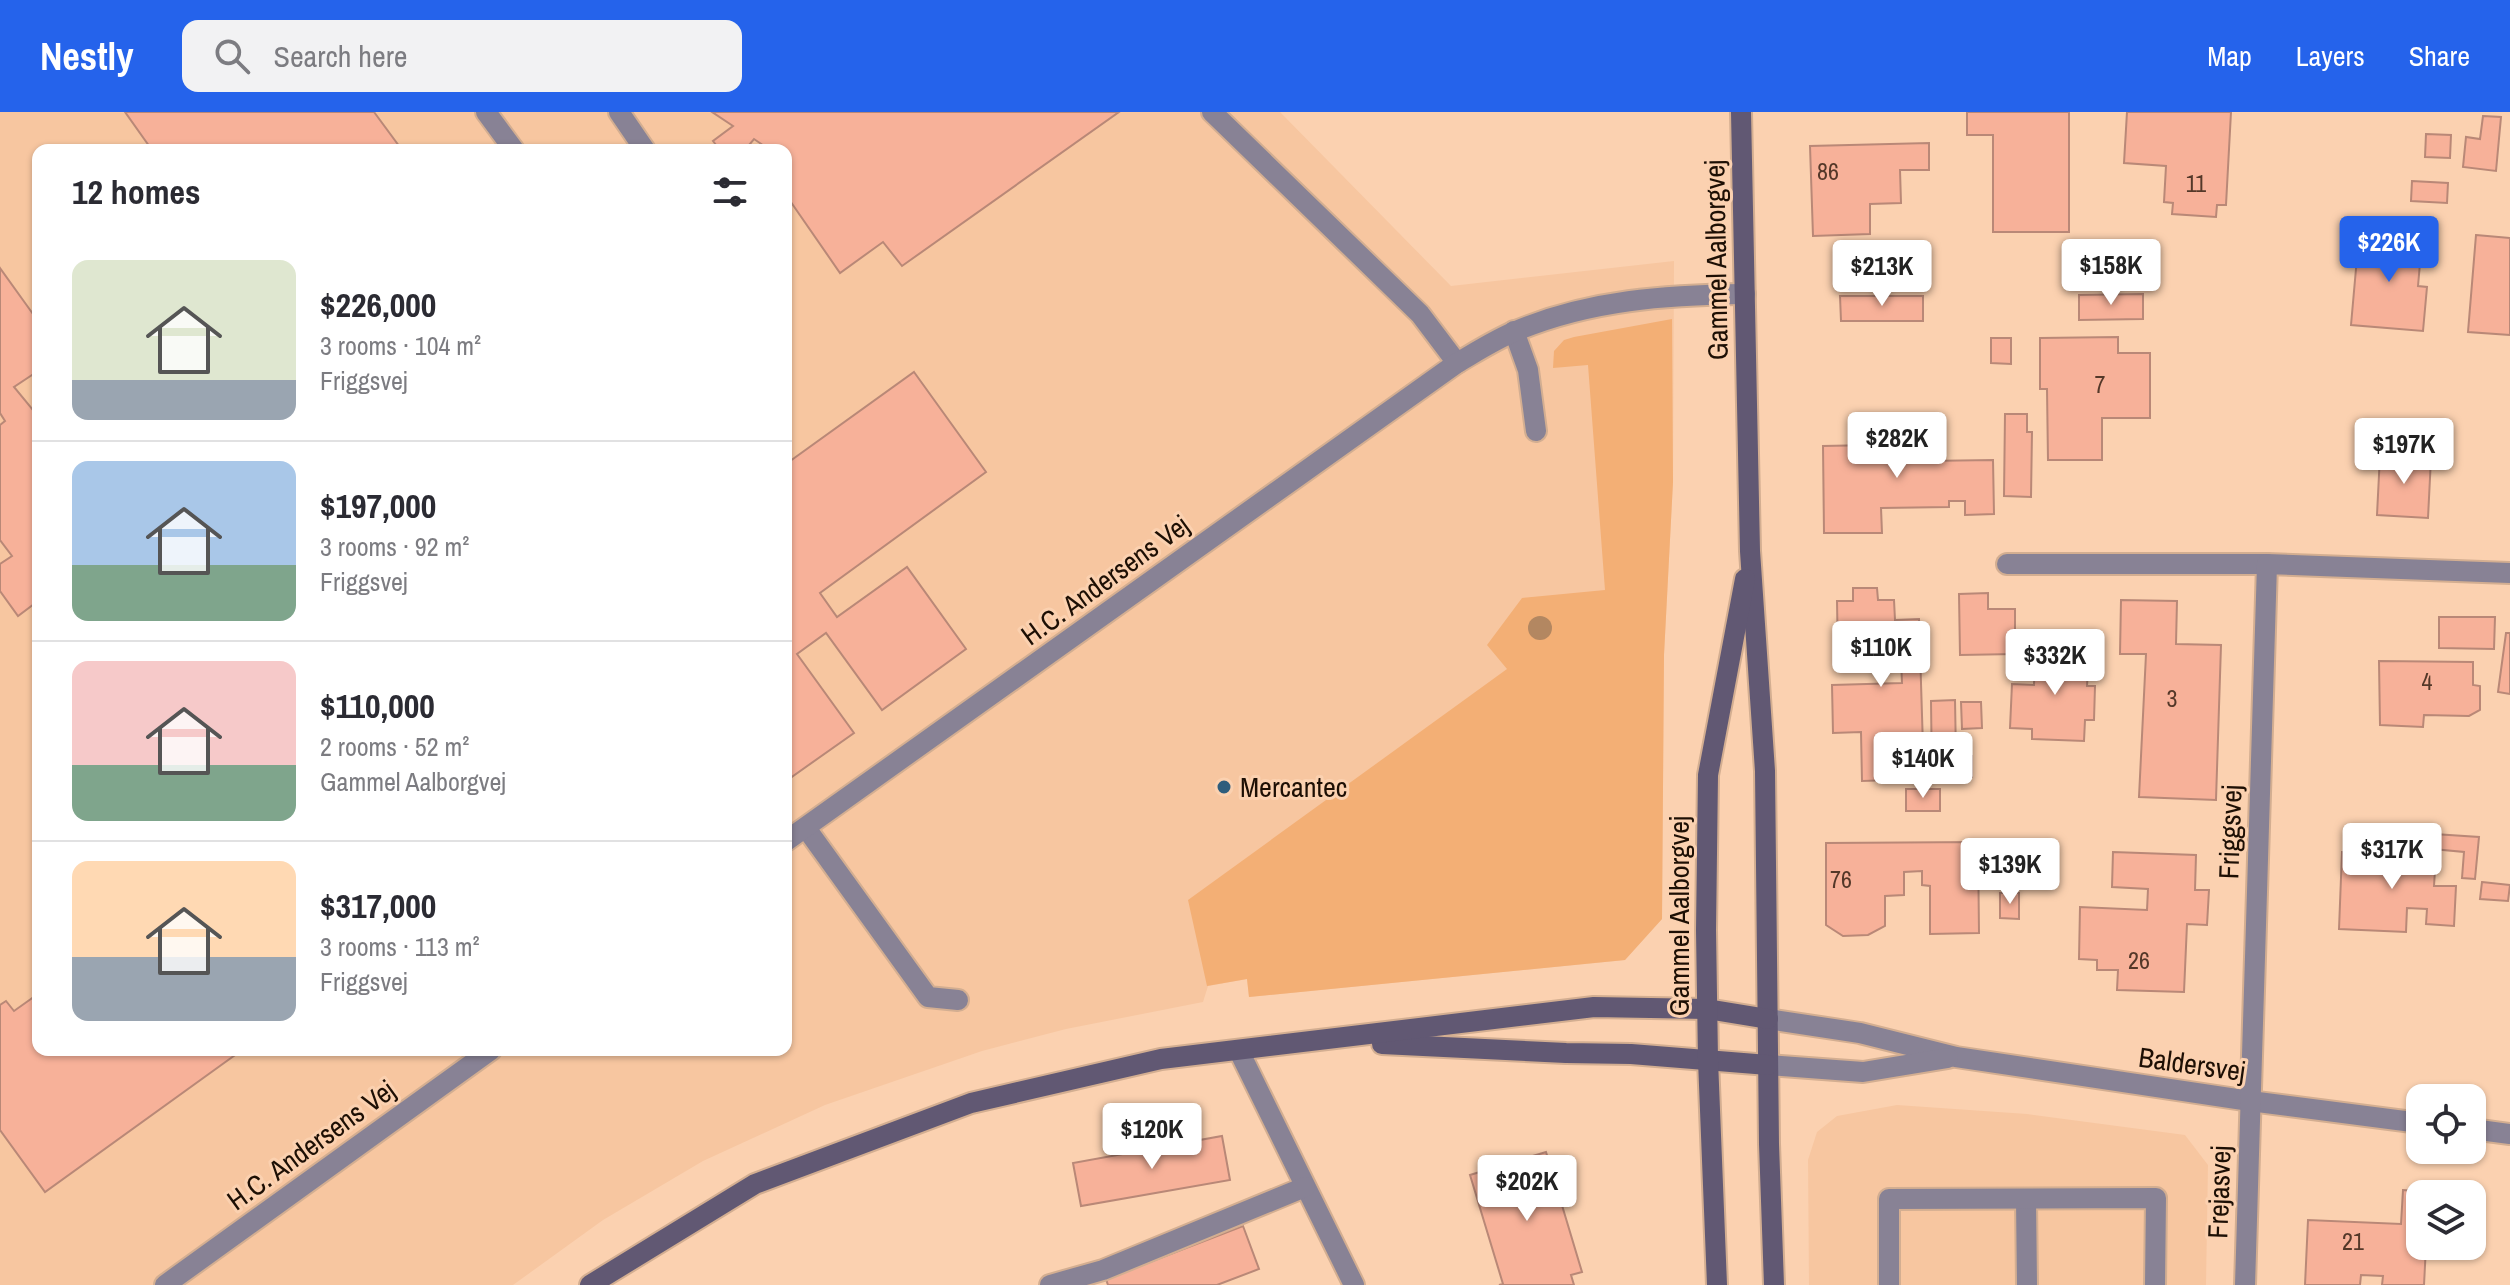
<!DOCTYPE html>
<meta charset="utf-8">
<style>
:root{--surface:#fff;--page:#f2f2f3;--text:#2b2b33;--muted:#7c7c81;--line:#e1e1e2;--accent:#2563eb}
body{margin:0;font-family:"Archivo Narrow",sans-serif;background:var(--page);color:var(--text);height:100vh;display:flex;flex-direction:column;font-size:30px;white-space:nowrap}
*{box-sizing:border-box;margin:0}
p{font-size:26px;color:var(--muted)}
.icon{flex:none;width:44px;height:44px;fill:none;stroke:currentColor;stroke-width:2;stroke-linecap:round;stroke-linejoin:round}
.map{position:relative;flex:1;overflow:hidden}
.side{position:absolute;left:32px;top:32px;width:760px;height:912px;display:flex;flex-direction:column;background:var(--surface);border-radius:16px;box-shadow:0 2px 6px #0004}
.side>*{flex:none}
.controls{position:absolute;left:2406px;top:972px;display:grid;gap:16px}
.controls a{display:grid;place-items:center;width:80px;height:80px;border-radius:16px;background:var(--surface);box-shadow:0 2px 6px #0004;font-size:40px}
.price{position:absolute;translate:-50% -68px;padding:0 18px;border-radius:8px;background:#fff;color:#222;font-size:26px;line-height:52px;filter:drop-shadow(0 2px 4px #0008)}
.price::after{content:'';position:absolute;left:50%;top:48px;width:24px;height:18px;margin-left:-12px;background:inherit;clip-path:polygon(0 0,100% 0,50% 100%)}
.price.on{background:var(--accent);color:#fff}
ul{padding:0;list-style:none}
li{display:flex;align-items:center;gap:24px;height:200px;padding:0 40px}
li+li{border-top:2px solid var(--line)}
li span{display:grid;place-items:center;flex:none;width:224px;height:160px;border-radius:16px;color:#555}
li>.icon{margin-inline-start:auto}
span .icon{width:96px;height:96px;fill:#fffc;stroke-width:1}
li b{font-size:34px}
h2{display:flex;justify-content:space-between;align-items:center;height:96px;padding:0 40px;font-size:34px}
header{display:flex;align-items:center;gap:48px;box-sizing:border-box;height:112px;padding:0 40px;background:var(--accent);color:#fff}
header strong{font-size:38px}
nav{display:flex;gap:44px;margin-inline-start:auto;font-size:28px}
.search{width:560px;height:72px;background:var(--page);display:flex;align-items:center;gap:20px;box-sizing:border-box;padding:0 28px;border-radius:16px;color:var(--muted);font-size:30px}
.map>svg:first-child{display:block}
.built{fill:#f7c6a0;fill-rule:evenodd}
.green{fill:#f3af75}
.building{fill:#f7b199;stroke:#b98877;stroke-width:2}
.lines{fill:none;stroke-linecap:round;stroke-linejoin:round}
.lane-casing{stroke:#d3ae91;stroke-width:24}
.street-casing{stroke:#d3ae91;stroke-width:24}
.secondary-casing{stroke:#d3ae91;stroke-width:24}
.lane{stroke:#888295;stroke-width:20}
.street{stroke:#888295;stroke-width:20}
.secondary{stroke:#615873;stroke-width:20}
.tree{fill:#b38761}
.poi-dot{fill:#2e5d7c;stroke:#fbd1b0;stroke-width:3}
.labels{text-anchor:middle;stroke-width:6;stroke-linejoin:round;paint-order:stroke}
.number-label{font-size:24px;fill:#543829}
.street-label{font-size:28px;fill:#1d0f04;stroke:#fbd1b0}
.poi-label{font-size:28px;fill:#1d0f04;stroke:#fbd1b0;text-anchor:start}
</style>
<header>
<strong>Nestly</strong>
<div class="search"><svg class="icon" aria-label="search" viewBox="0 0 24 24"><circle cx="10" cy="10" r="6"/><path d="M15 15l6 6"/></svg>Search here</div>
<nav><a>Map</a><a>Layers</a><a>Share</a></nav>
</header>
<div class="map">
<svg width="2510" height="1173" viewBox="0 0 2510 1173">
<rect width="100%" height="100%" fill="#fbd1b0"/>
<!-- built -->
<g class="built">
<path d="M 0,0 L 1280,0 L 1451,174 L 1674,149 L 1673,370 L 1664,543 L 1662,807 L 1625,848 L 1249,885 L 1247,867 L 1208,874 L 1203,890 L 1066,917 L 982,939 L 825,993 L 703,1049 L 603,1108 L 513,1173 L 0,1173 ZM 38,38 L 786,38 L 786,938 L 38,938 Z"/>
<polygon points="1897,993 2027,1002 2185,1023 2208,1053 2206,1173 1809,1173 1808,1048 1817,1020 1837,1004"/>
</g>
<!-- green -->
<polygon class="green" points="1672,207 1673,370 1664,543 1662,807 1625,848 1249,885 1247,867 1207,874 1188,788 1507,557 1487,533 1522,486 1605,478 1588,253 1553,256 1554,239 1564,228 1574,225"/>
<!-- building -->
<g class="building">
<polygon points="125,0 374,0 402,38 152,38"/>
<polygon points="712,0 1119,0 902,154 883,130 840,161 786,83 786,38 770,38 754,27 745,38 720,38 713,29 733,14"/>
<polygon points="1967,0 2069,0 2069,120 1993,120 1993,23 1967,23"/>
<polygon points="2127,0 2231,0 2226,93 2217,93 2216,105 2172,102 2173,91 2164,90 2166,54 2124,51"/>
<polygon points="2483,4 2501,5 2496,59 2463,55 2466,25 2480,27"/>
<polygon points="2426,22 2451,23 2450,46 2425,45"/>
<polygon points="1929,31 1929,58 1900,58 1901,91 1870,92 1870,122 1813,124 1810,34"/>
<polygon points="2412,69 2448,71 2447,91 2411,89"/>
<polygon points="2359,123 2422,129 2418,174 2427,175 2423,219 2351,213"/>
<polygon points="2476,123 2510,126 2510,223 2468,220"/>
<polygon points="0,156 38,209 38,259 14,275 38,304 38,489 18,504 0,479 0,452 12,444 0,428 0,313 5,309 0,301"/>
<polygon points="2143,182 2143,207 2079,208 2079,183"/>
<polygon points="1840,184 1923,184 1923,209 1841,209"/>
<polygon points="2118,225 2118,241 2150,241 2150,306 2102,306 2102,348 2048,348 2047,277 2040,277 2040,226"/>
<polygon points="1991,226 2011,226 2011,252 1991,251"/>
<polygon points="914,260 986,360 820,481 837,505 907,455 966,537 882,598 826,521 797,542 854,621 786,669 786,352"/>
<polygon points="2005,302 2027,302 2027,320 2032,320 2031,385 2004,384"/>
<polygon points="1872,310 1926,310 1926,349 1993,348 1994,402 1965,403 1965,389 1949,389 1949,395 1881,396 1882,421 1824,421 1823,334 1873,333"/>
<polygon points="2380,343 2431,346 2428,406 2377,403"/>
<polygon points="1853,476 1877,476 1878,488 1894,488 1895,508 1919,507 1924,667 1862,669 1861,620 1833,621 1832,573 1902,571 1901,547 1838,548 1837,489 1853,489"/>
<polygon points="1988,481 1988,497 2015,497 2015,542 1960,543 1959,482"/>
<polygon points="2121,488 2177,489 2176,532 2221,533 2216,688 2139,685 2146,542 2120,542"/>
<polygon points="2439,505 2495,505 2494,537 2439,536"/>
<polygon points="2506,521 2510,521 2510,582 2498,580"/>
<polygon points="2035,537 2089,540 2087,574 2095,574 2094,608 2085,608 2084,629 2032,627 2032,617 2010,616 2012,572 2034,573"/>
<polygon points="2379,549 2473,550 2473,573 2480,574 2480,598 2469,604 2424,603 2423,615 2380,613"/>
<polygon points="1955,588 1956,644 1972,644 1972,665 1932,666 1931,589"/>
<polygon points="1961,590 1981,590 1982,616 1962,617"/>
<rect x="1906" y="677" width="34" height="22"/>
<polygon points="2434,722 2479,725 2475,767 2462,766 2464,740 2433,737"/>
<polygon points="1978,730 1979,821 1930,822 1930,774 1922,773 1922,759 1904,760 1904,783 1885,784 1885,814 1868,823 1843,824 1826,813 1826,731"/>
<polygon points="2382,731 2399,731 2398,742 2436,743 2434,774 2456,774 2454,814 2426,812 2427,797 2407,796 2406,820 2339,817 2342,740 2382,742"/>
<polygon points="2113,740 2196,743 2195,778 2209,778 2207,813 2187,812 2184,880 2117,878 2118,858 2097,858 2097,848 2079,847 2080,795 2147,798 2148,777 2112,775"/>
<polygon points="2482,770 2510,773 2508,789 2480,787"/>
<polygon points="2000,781 2019,781 2019,807 2000,806"/>
<polygon points="38,882 38,938 242,938 45,1080 0,1018 0,893 6,889 14,899"/>
<polygon points="1222,1024 1230,1068 1081,1094 1073,1051"/>
<polygon points="1546,1040 1582,1160 1571,1163 1574,1173 1499,1173 1503,1172 1470,1063"/>
<polygon points="2403,1078 2444,1081 2420,1082 2420,1134 2426,1134 2424,1173 2382,1173 2383,1164 2361,1163 2360,1173 2305,1173 2308,1108 2401,1112"/>
<polygon points="1243,1114 1259,1157 1217,1173 1108,1173 1106,1167"/>
</g>
<g class="lines">
<defs>
<g id="lane">
<polyline points="486,0 514,38"/>
<polyline points="619,0 645,38"/>
<polyline points="1212,0 1420,202 1457,251"/>
<polyline points="1514,219 1528,258 1536,319"/>
<polyline points="806,716 928,885 958,888"/>
<path d="M 786,729 L 1457,251 C 1476,240 1496,227 1516,219 C 1590,188 1666,183 1745,182"/>
<polyline points="2026,1087 2027,1173"/>
<polyline points="165,1173 491,938"/>
<polyline points="1889,1173 1889,1087 2156,1086 2155,1173"/>
</g>
<g id="street">
<polyline points="2007,452 2267,452"/>
<polyline points="1768,907 1860,921 1956,945 2250,989 2420,1011"/>
<polyline points="1239,939 1354,1173"/>
<polyline points="1768,953 1863,960 1948,946"/>
<polyline points="2472,1017 2510,1022"/>
<polyline points="1050,1173 1103,1158 1305,1075"/>
<polyline points="2245,1173 2267,452 2510,461"/>
</g>
<g id="secondary">
<polyline points="1741,0 1750,439 1765,659 1769,1032 1774,1173"/>
<polyline points="1382,932 1566,941 1631,942 1768,953"/>
<polyline points="590,1173 755,1072 971,991 1161,947 1594,895 1707,897 1768,907"/>
<polyline points="1717,1173 1708,948 1706,818 1708,663 1745,467"/>
</g>
</defs>
<!-- lane casing -->
<use href="#lane" class="lane-casing"/>
<!-- street casing -->
<use href="#street" class="street-casing"/>
<!-- secondary casing -->
<use href="#secondary" class="secondary-casing"/>
<!-- lane -->
<use href="#lane" class="lane"/>
<!-- street -->
<use href="#street" class="street"/>
<!-- secondary -->
<use href="#secondary" class="secondary"/>
</g>
<!-- trees -->
<circle class="tree" cx="1540" cy="516" r="12"/>
<!-- markers -->
<circle class="poi-dot" cx="1224" cy="675" r="8"/>
<g class="labels">
<!-- number labels -->
<g class="number-label">
<text x="1828" y="68">86</text>
<text x="2196" y="80">11</text>
<text x="2100" y="281">7</text>
<text x="2427" y="578">4</text>
<text x="2172" y="595">3</text>
<text x="1841" y="776">76</text>
<text x="2139" y="857">26</text>
<text x="2353" y="1138">21</text>
</g>
<!-- street labels -->
<g class="street-label">
<text transform="translate(1716 148) rotate(-91)" y="10">Gammel Aalborgvej</text>
<text transform="translate(1105 468) rotate(-36)" y="10">H.C. Andersens Vej</text>
<text transform="translate(2230 720) rotate(-88)" y="10">Friggsvej</text>
<text transform="translate(1679 804) rotate(-90)" y="10">Gammel Aalborgvej</text>
<text transform="translate(2192 952) rotate(8)" y="10">Baldersvej</text>
<text transform="translate(311 1033) rotate(-36)" y="10">H.C. Andersens Vej</text>
<text transform="translate(2219 1080) rotate(-88)" y="10">Frejasvej</text>
</g>
<!-- poi labels -->
<g class="poi-label">
<text x="1240" y="685">Mercantec</text>
</g>
</g>
</svg>
<div class="controls">
<a><svg class="icon" aria-label="locate" viewBox="0 0 24 24"><circle cx="12" cy="12" r="6"/><path d="M12 2v4M12 18v4M2 12h4M18 12h4"/></svg></a>
<a><svg class="icon" aria-label="layers" viewBox="0 0 24 24"><path d="M12 4l9 5-9 5-9-5zM3 14l9 5 9-5"/></svg></a>
</div>
<b class="price on" style="left:2389px;top:172px">$226K</b>
<b class="price" style="left:2111px;top:195px">$158K</b>
<b class="price" style="left:1882px;top:196px">$213K</b>
<b class="price" style="left:1897px;top:368px">$282K</b>
<b class="price" style="left:2404px;top:374px">$197K</b>
<b class="price" style="left:1881px;top:577px">$110K</b>
<b class="price" style="left:2055px;top:585px">$332K</b>
<b class="price" style="left:1923px;top:688px">$140K</b>
<b class="price" style="left:2392px;top:779px">$317K</b>
<b class="price" style="left:2010px;top:794px">$139K</b>
<b class="price" style="left:1152px;top:1059px">$120K</b>
<b class="price" style="left:1527px;top:1111px">$202K</b>
<section class="side">
<h2>12 homes<svg class="icon" aria-label="filters" viewBox="0 0 24 24"><path d="M4 7h16M4 17h16"/><circle cx="9" cy="7" r="2"/><circle cx="15" cy="17" r="2"/></svg></h2>
<ul>
<li><span style="background:linear-gradient(#dfe7d0 75%,#9aa5b1 0)"><svg class="icon" aria-label="home" viewBox="0 0 24 24"><path d="M3 11l9-7 9 7M6 9v11h12V9"/></svg></span><div><b>$226,000</b><p>3 rooms · 104 m²</p><p>Friggsvej</p></div></li>
<li><span style="background:linear-gradient(#a9c7e8 65%,#7fa58c 0)"><svg class="icon" aria-label="home" viewBox="0 0 24 24"><path d="M3 11l9-7 9 7M6 9v11h12V9"/></svg></span><div><b>$197,000</b><p>3 rooms · 92 m²</p><p>Friggsvej</p></div></li>
<li><span style="background:linear-gradient(#f6c9c9 65%,#7fa58c 0)"><svg class="icon" aria-label="home" viewBox="0 0 24 24"><path d="M3 11l9-7 9 7M6 9v11h12V9"/></svg></span><div><b>$110,000</b><p>2 rooms · 52 m²</p><p>Gammel Aalborgvej</p></div></li>
<li><span style="background:linear-gradient(#ffd9b3 60%,#9aa5b1 0)"><svg class="icon" aria-label="home" viewBox="0 0 24 24"><path d="M3 11l9-7 9 7M6 9v11h12V9"/></svg></span><div><b>$317,000</b><p>3 rooms · 113 m²</p><p>Friggsvej</p></div></li>
</ul>
</section>
</div>
